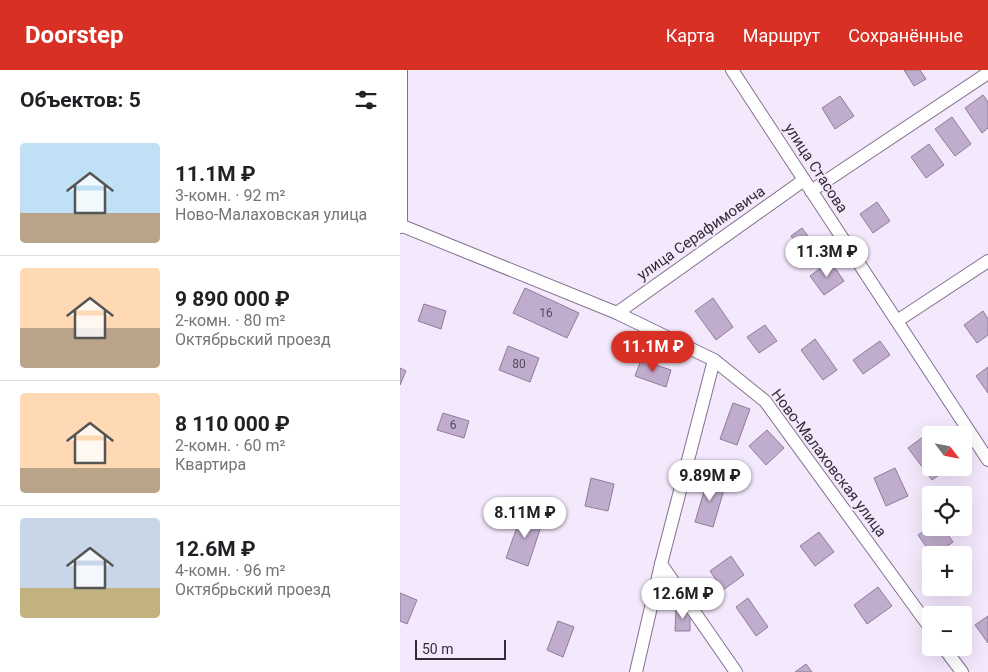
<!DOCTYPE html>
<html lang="ru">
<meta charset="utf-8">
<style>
:root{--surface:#fff;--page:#f2f2f2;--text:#202124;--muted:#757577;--line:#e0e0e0;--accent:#d93025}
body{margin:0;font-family:Roboto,sans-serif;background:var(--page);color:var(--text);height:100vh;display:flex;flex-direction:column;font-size:19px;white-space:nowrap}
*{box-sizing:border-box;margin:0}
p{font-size:16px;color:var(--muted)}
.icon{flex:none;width:28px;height:28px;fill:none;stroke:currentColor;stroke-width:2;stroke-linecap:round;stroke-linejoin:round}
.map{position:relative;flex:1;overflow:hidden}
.sheet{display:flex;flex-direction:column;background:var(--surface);width:400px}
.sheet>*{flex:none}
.needle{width:32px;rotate:122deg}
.tools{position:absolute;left:522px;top:356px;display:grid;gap:10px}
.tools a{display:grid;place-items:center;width:50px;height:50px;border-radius:5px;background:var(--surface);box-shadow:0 5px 20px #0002;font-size:25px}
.scale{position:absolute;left:15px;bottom:12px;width:91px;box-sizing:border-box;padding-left:5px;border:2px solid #332b38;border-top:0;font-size:14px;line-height:18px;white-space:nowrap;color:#332b38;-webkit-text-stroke:4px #f4e8fc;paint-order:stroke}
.price{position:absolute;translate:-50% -42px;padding:0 11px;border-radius:18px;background:#fff;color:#222;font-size:16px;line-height:32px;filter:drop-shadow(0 1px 2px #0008)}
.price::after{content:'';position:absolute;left:50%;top:30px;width:15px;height:11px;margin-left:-8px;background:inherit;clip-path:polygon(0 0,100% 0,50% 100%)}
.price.selected{background:var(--accent);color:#fff}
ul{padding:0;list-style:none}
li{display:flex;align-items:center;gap:15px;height:125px;padding:0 20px}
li+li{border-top:1px solid var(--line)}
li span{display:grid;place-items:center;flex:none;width:140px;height:100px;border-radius:5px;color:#555}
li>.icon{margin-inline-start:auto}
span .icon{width:60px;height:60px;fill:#fffc;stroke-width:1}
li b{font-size:21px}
h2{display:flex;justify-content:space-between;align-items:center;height:60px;padding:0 20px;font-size:21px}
header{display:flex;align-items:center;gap:30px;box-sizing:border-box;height:70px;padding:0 25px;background:var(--accent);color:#fff}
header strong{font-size:24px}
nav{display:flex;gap:28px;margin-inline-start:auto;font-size:18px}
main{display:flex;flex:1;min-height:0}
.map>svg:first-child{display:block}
.building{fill:#c0accc;stroke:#8f7c9a}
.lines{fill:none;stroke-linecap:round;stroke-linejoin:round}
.minor-casing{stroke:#83718e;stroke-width:14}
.minor{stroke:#fff;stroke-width:12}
.labels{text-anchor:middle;stroke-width:4;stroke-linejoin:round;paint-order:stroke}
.number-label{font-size:12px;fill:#564b5d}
.street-label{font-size:15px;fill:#332b38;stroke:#f4e8fc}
</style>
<header>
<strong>Doorstep</strong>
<nav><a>Карта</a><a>Маршрут</a><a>Сохранённые</a></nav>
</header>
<main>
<section class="sheet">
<h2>Объектов: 5<svg class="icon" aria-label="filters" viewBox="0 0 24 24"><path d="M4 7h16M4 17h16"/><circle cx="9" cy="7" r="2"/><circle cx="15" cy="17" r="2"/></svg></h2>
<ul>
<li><span style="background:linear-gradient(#bfe0f5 70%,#b9a48a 0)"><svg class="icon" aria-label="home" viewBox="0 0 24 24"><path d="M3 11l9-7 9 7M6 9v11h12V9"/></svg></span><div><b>11.1M ₽</b><p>3-комн. · 92 m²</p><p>Ново-Малаховская улица</p></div></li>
<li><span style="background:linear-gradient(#ffd9b3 60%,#b9a48a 0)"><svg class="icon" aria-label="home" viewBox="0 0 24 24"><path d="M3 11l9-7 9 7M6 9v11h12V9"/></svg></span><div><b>9 890 000 ₽</b><p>2-комн. · 80 m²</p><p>Октябрьский проезд</p></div></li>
<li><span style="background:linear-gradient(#ffd9b3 75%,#b9a48a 0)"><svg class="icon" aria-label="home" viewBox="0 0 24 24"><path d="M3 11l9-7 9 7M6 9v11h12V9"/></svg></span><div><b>8 110 000 ₽</b><p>2-комн. · 60 m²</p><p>Квартира</p></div></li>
<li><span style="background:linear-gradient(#c9d6e8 70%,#c2b280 0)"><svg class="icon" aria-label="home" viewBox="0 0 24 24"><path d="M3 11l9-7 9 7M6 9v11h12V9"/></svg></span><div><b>12.6M ₽</b><p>4-комн. · 96 m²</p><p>Октябрьский проезд</p></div></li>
</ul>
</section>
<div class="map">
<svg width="588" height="602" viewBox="0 0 588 602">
<rect width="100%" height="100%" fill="#f4e8fc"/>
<!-- building -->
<g class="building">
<polygon points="504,0 520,0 526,9 514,16"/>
<polygon points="583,25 588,32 588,58 582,63 565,38"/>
<polygon points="440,26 454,46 435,59 422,38"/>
<polygon points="552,47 571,74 555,86 535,59"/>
<polygon points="529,74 544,95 526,108 511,87"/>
<polygon points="477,132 490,151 473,163 460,144"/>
<polygon points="402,158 417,178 406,186 391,166"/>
<polygon points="430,191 444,211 424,225 410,206"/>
<polygon points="125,218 179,243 167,268 113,243"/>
<polygon points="313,228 333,257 316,270 295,241"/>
<polygon points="24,234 46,241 41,259 18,251"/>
<polygon points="583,241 588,249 588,265 577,273 564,255"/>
<polygon points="365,255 377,271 359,283 347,267"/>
<polygon points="415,269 437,300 423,310 401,280"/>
<polygon points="480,271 490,285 463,304 453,290"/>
<polygon points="108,276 139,288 130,312 99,300"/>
<polygon points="241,290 271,300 266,317 235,306"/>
<polygon points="588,297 588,323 576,306"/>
<polygon points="0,298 6,301 0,315"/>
<polygon points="333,333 350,339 337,375 320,369"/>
<polygon points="43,343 69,351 64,368 37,360"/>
<polygon points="367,360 384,378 366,395 349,376"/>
<polygon points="527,364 531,369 531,398 549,398 532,410 508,378"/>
<polygon points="495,398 508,426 486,436 474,408"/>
<polygon points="191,408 214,414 208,441 185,436"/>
<polygon points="308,408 326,413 313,457 295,452"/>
<polygon points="122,443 143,450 128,496 106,488"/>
<polygon points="531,456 531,458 543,458 553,472 535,485 532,485 518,465"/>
<polygon points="419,462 434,482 415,496 400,476"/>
<polygon points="331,486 344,505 323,520 310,501"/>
<polygon points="478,517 492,536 467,554 454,535"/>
<polygon points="0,523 17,530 7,554 0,551"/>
<polygon points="348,528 368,557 356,566 336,537"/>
<polygon points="276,539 290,539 290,561 275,561"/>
<polygon points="588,546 588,573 575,555"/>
<polygon points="158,551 174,557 163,587 147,580"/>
<polygon points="406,594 412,602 395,602"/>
</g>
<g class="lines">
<defs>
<g id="minor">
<polyline points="332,0 588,390"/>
<polyline points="411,121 588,3"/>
<polyline points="0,155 217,243 314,290 365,331 531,559"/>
<polyline points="0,157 1,155 1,0"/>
<polyline points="217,243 404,110"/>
<polyline points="497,251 588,191"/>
<polyline points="261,494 336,602"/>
<polyline points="544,578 562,602"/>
<polyline points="236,602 261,494 314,290"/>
</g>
</defs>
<!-- minor casing -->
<use href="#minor" class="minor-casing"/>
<!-- minor -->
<use href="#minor" class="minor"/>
</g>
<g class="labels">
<!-- number labels -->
<g class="number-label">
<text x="146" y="247">16</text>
<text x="119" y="298">80</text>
<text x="53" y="359">6</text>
</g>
<!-- street labels -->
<g class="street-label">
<text transform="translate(416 98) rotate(57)" y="5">улица Стасова</text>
<text transform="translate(301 163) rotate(-35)" y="5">улица Серафимовича</text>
<text transform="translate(429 393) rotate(53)" y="5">Ново-Малаховская улица</text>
</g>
</g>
</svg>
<div class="tools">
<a><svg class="needle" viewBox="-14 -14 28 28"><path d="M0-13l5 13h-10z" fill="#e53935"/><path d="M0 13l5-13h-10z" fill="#757577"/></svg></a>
<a><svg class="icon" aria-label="locate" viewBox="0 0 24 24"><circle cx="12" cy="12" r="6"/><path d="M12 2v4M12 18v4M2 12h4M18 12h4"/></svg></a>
<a>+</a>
<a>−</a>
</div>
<div class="scale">50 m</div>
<b class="price" style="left:427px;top:208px">11.3M ₽</b>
<b class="price selected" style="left:253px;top:303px">11.1M ₽</b>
<b class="price" style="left:310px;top:432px">9.89M ₽</b>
<b class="price" style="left:125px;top:469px">8.11M ₽</b>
<b class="price" style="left:283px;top:550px">12.6M ₽</b>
</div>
</main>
